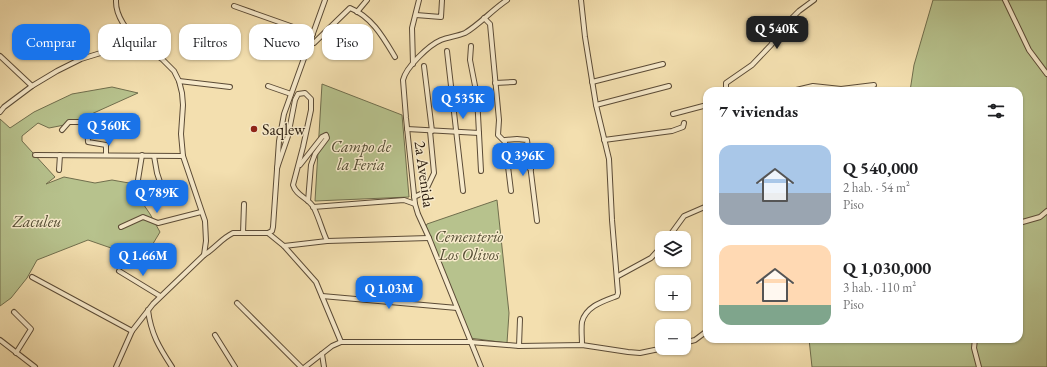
<!DOCTYPE html>
<html lang="es">
<meta charset="utf-8">
<style>
:root{--surface:#fff;--page:#f2f2f2;--text:#202124;--muted:#757577;--accent:#1a73e8}
body{margin:0;font-family:"EB Garamond",serif;background:var(--page);color:var(--text);height:100vh;display:flex;flex-direction:column;font-size:15px;white-space:nowrap}
*{box-sizing:border-box;margin:0}
p{font-size:13px;color:var(--muted)}
.icon{flex:none;width:22px;height:22px;fill:none;stroke:currentColor;stroke-width:2;stroke-linecap:round;stroke-linejoin:round}
.map{position:relative;flex:1;overflow:hidden}
.sheet{position:absolute;left:703px;top:87px;width:320px;height:256px;display:flex;flex-direction:column;background:var(--surface);border-radius:12px;box-shadow:0 1px 3px #0004}
.sheet>*{flex:none}
.banner{position:absolute;left:12px;top:24px;width:380px;height:36px;display:flex;gap:8px}
.tools{position:absolute;left:655px;top:231px;display:grid;gap:8px}
.tools a{display:grid;place-items:center;width:36px;height:36px;border-radius:8px;background:var(--surface);box-shadow:0 1px 3px #0004;font-size:20px}
.price{position:absolute;translate:-50% -34px;padding:0 9px;border-radius:8px;background:var(--accent);color:#fff;font-size:13px;line-height:26px;filter:drop-shadow(0 1px 2px #0008)}
.price::after{content:'';position:absolute;left:50%;top:24px;width:12px;height:9px;margin-left:-6px;background:inherit;clip-path:polygon(0 0,100% 0,50% 100%)}
.price.on{background:#222;color:#fff}
ul{padding:0;list-style:none}
li{display:flex;align-items:center;gap:12px;height:100px;padding:0 16px}
li span{display:grid;place-items:center;flex:none;width:112px;height:80px;border-radius:12px;color:#555}
li>.icon{margin-inline-start:auto}
span .icon{width:48px;height:48px;fill:#fffc;stroke-width:1}
li b{font-size:17px}
h2{display:flex;justify-content:space-between;align-items:center;height:48px;padding:0 16px;font-size:17px}
.chip{padding:0 14px;border-radius:12px;background:var(--surface);box-shadow:0 1px 3px #0004;font-size:14px;line-height:36px}
.chip.on{background:var(--accent);color:#fff}
.map>svg:first-child{display:block}
.green{fill:#b7c28d;stroke:#706e4d}
.lines{fill:none;stroke-linecap:round;stroke-linejoin:round}
.street-casing{stroke:#5b4b36;stroke-width:6}
.street{stroke:#f7eacb;stroke-width:4}
.poi-dot{fill:#8f2418;stroke:#f7eacb;stroke-width:1.5}
.labels{text-anchor:middle;stroke-width:3;stroke-linejoin:round;paint-order:stroke}
.poi-label{font-size:16px;fill:#281a0d;stroke:#f7eacb;text-anchor:start}
.park-label{font-size:16px;font-style:italic;fill:#534c33;stroke:#f7eacb}
.street-label{font-size:16px;fill:#281a0d;stroke:#f7eacb}
</style>
<div class="map">
<svg width="1047" height="367" viewBox="0 0 1047 367">
<rect width="100%" height="100%" fill="#f3dfaf"/>
<filter id="stains"><feTurbulence type="fractalNoise" baseFrequency=".005" numOctaves="4"/><feColorMatrix values="0 0 0 0 .2 0 0 0 0 .09 0 0 0 0 .02 0 0 0 .5 -.17"/></filter>
<radialGradient id="worn" r=".72"><stop offset=".6" stop-color="#630" stop-opacity="0"/><stop offset="1" stop-color="#630" stop-opacity=".3"/></radialGradient>
<!-- green -->
<g class="green">
<polygon points="933,0 1047,0 1047,367 812,367 809,339 1019,339 1019,91 910,91 914,65"/>
<polygon points="322,84 402,115 409,197 315,201"/>
<polygon points="112,87 138,93 87,116 85,121 49,128 38,123 22,136 22,141 55,177 46,184 64,177 95,183 112,180 129,183 150,214 160,232 151,247 137,257 88,240 37,260 27,278 11,298 0,306 0,119 10,128 34,112 72,94"/>
<polygon points="497,200 509,313 507,343 470,338 426,226 427,224"/>
</g>
<g class="lines">
<defs>
<g id="street">
<path d="M 116,0 C 115,20 133,36 145,50"/>
<path d="M 581,0 L 585,37 L 596,105 L 609,159 L 612,220 L 618,293 L 617,296 C 604,301 586,306 582,322 C 581,329 582,337 582,345"/>
<polyline points="1005,0 1029,50 1047,74"/>
<polyline points="234,6 313,34"/>
<polyline points="357,12 367,0"/>
<polyline points="416,15 441,17 442,0"/>
<polyline points="484,18 490,24 499,120 498,135 505,142 511,191"/>
<polyline points="287,39 308,48"/>
<path d="M 309,44 L 314,43 L 350,8 C 372,17 383,37 395,57"/>
<polyline points="471,46 470,60 477,96 481,171"/>
<polyline points="447,51 463,191"/>
<polyline points="0,56 32,86"/>
<polyline points="413,64 412,28 419,0"/>
<polyline points="424,66 432,131"/>
<polyline points="179,81 230,87"/>
<polyline points="592,82 663,64"/>
<polyline points="495,83 514,82"/>
<polyline points="268,86 291,94"/>
<polyline points="726,91 726,83 752,65 771,45 784,26 799,11 814,0"/>
<polyline points="792,91 813,86 841,89 874,85"/>
<polyline points="596,105 669,86"/>
<polyline points="0,112 4,107 32,86 57,71 81,59 117,48 131,48 150,51 162,59 174,71 179,81 182,93 183,105 181,134 183,156 205,221 206,241 204,255"/>
<polyline points="673,114 707,105"/>
<polyline points="407,129 479,133"/>
<polyline points="62,130 69,122 87,122 88,142 106,145 106,155"/>
<polyline points="505,140 517,139 527,140 537,221"/>
<polyline points="604,140 672,131 683,127 684,123"/>
<polyline points="506,153 531,169"/>
<polyline points="35,155 183,156"/>
<polyline points="154,156 157,173 164,194"/>
<polyline points="300,165 322,137 326,135 327,138 315,154 311,165 308,201"/>
<path d="M 277,168 L 288,136 L 295,100 L 298,94 L 305,93 L 311,99 L 311,110 L 303,147 L 293,185 C 296,196 309,198 314,208 C 319,218 322,230 327,241"/>
<polyline points="59,170 60,155"/>
<polyline points="137,186 142,155"/>
<polyline points="414,197 425,192 434,173 430,131"/>
<polyline points="313,207 404,200 415,204"/>
<polyline points="1019,223 1040,217 1047,211"/>
<polyline points="121,227 143,217 158,223 201,212"/>
<polyline points="243,233 244,204"/>
<polyline points="268,233 272,231 273,227 279,141 284,114 325,0"/>
<polyline points="668,238 684,216 707,206"/>
<polyline points="284,246 327,241 429,238"/>
<polyline points="119,271 160,296"/>
<polyline points="618,276 651,258 662,246"/>
<polyline points="32,277 132,331"/>
<polyline points="322,296 457,308"/>
<polyline points="237,303 301,367"/>
<path d="M 148,310 C 151,334 159,347 172,367"/>
<polyline points="14,312 31,329 16,353"/>
<polyline points="215,335 235,367"/>
<polyline points="975,339 974,348 979,367"/>
<polyline points="0,340 35,367"/>
<polyline points="684,343 695,340 707,331"/>
<polyline points="519,346 520,319"/>
<polyline points="322,354 324,367"/>
<path d="M 116,367 L 132,331 L 153,304 L 204,255 C 214,249 222,238 233,233 L 268,233 L 284,246 L 316,282 L 341,342"/>
<polyline points="305,367 332,346 341,342 470,342 519,346 582,345 628,352 640,353 664,348"/>
<path d="M 481,367 L 429,238 L 418,214 L 415,204 L 406,118 L 403,80 C 406,67 429,45 441,40 C 449,37 458,36 465,33 C 480,24 492,10 507,0"/>
</g>
</defs>
<!-- street casing -->
<use href="#street" class="street-casing"/>
<!-- street -->
<use href="#street" class="street"/>
</g>
<!-- markers -->
<circle class="poi-dot" cx="254" cy="129" r="4"/>
<g class="labels">
<!-- poi labels -->
<g class="poi-label">
<text x="262" y="135">Saqlew</text>
</g>
<!-- park labels -->
<g class="park-label">
<text x="361" y="152">Campo de<tspan x="361" dy="18">la Feria</tspan></text>
<text x="37" y="227">Zaculeu</text>
<text x="469" y="242">Cementerio<tspan x="469" dy="18">Los Olivos</tspan></text>
</g>
<!-- street labels -->
<g class="street-label">
<text transform="translate(425 174) rotate(82)" y="6">2a Avenida</text>
</g>
</g>
<rect width="100%" height="100%" filter="url(#stains)"/>
<rect width="100%" height="100%" fill="url(#worn)"/>
</svg>
<div class="tools">
<a><svg class="icon" aria-label="layers" viewBox="0 0 24 24"><path d="M12 4l9 5-9 5-9-5zM3 14l9 5 9-5"/></svg></a>
<a>+</a>
<a>−</a>
</div>
<b class="price on" style="left:777px;top:50px">Q 540K</b>
<b class="price" style="left:463px;top:120px">Q 535K</b>
<b class="price" style="left:109px;top:147px">Q 560K</b>
<b class="price" style="left:523px;top:177px">Q 396K</b>
<b class="price" style="left:157px;top:214px">Q 789K</b>
<b class="price" style="left:143px;top:277px">Q 1.66M</b>
<b class="price" style="left:389px;top:310px">Q 1.03M</b>
<div class="banner">
<a class="chip on">Comprar</a>
<a class="chip">Alquilar</a>
<a class="chip">Filtros</a>
<a class="chip">Nuevo</a>
<a class="chip">Piso</a>
</div>
<section class="sheet">
<h2>7 viviendas<svg class="icon" aria-label="filters" viewBox="0 0 24 24"><path d="M4 7h16M4 17h16"/><circle cx="9" cy="7" r="2"/><circle cx="15" cy="17" r="2"/></svg></h2>
<ul>
<li><span style="background:linear-gradient(#a9c7e8 60%,#9aa5b1 0)"><svg class="icon" aria-label="home" viewBox="0 0 24 24"><path d="M3 11l9-7 9 7M6 9v11h12V9"/></svg></span><div><b>Q 540,000</b><p>2 hab. · 54 m²</p><p>Piso</p></div></li>
<li><span style="background:linear-gradient(#ffd9b3 75%,#7fa58c 0)"><svg class="icon" aria-label="home" viewBox="0 0 24 24"><path d="M3 11l9-7 9 7M6 9v11h12V9"/></svg></span><div><b>Q 1,030,000</b><p>3 hab. · 110 m²</p><p>Piso</p></div></li>
</ul>
</section>
</div>
